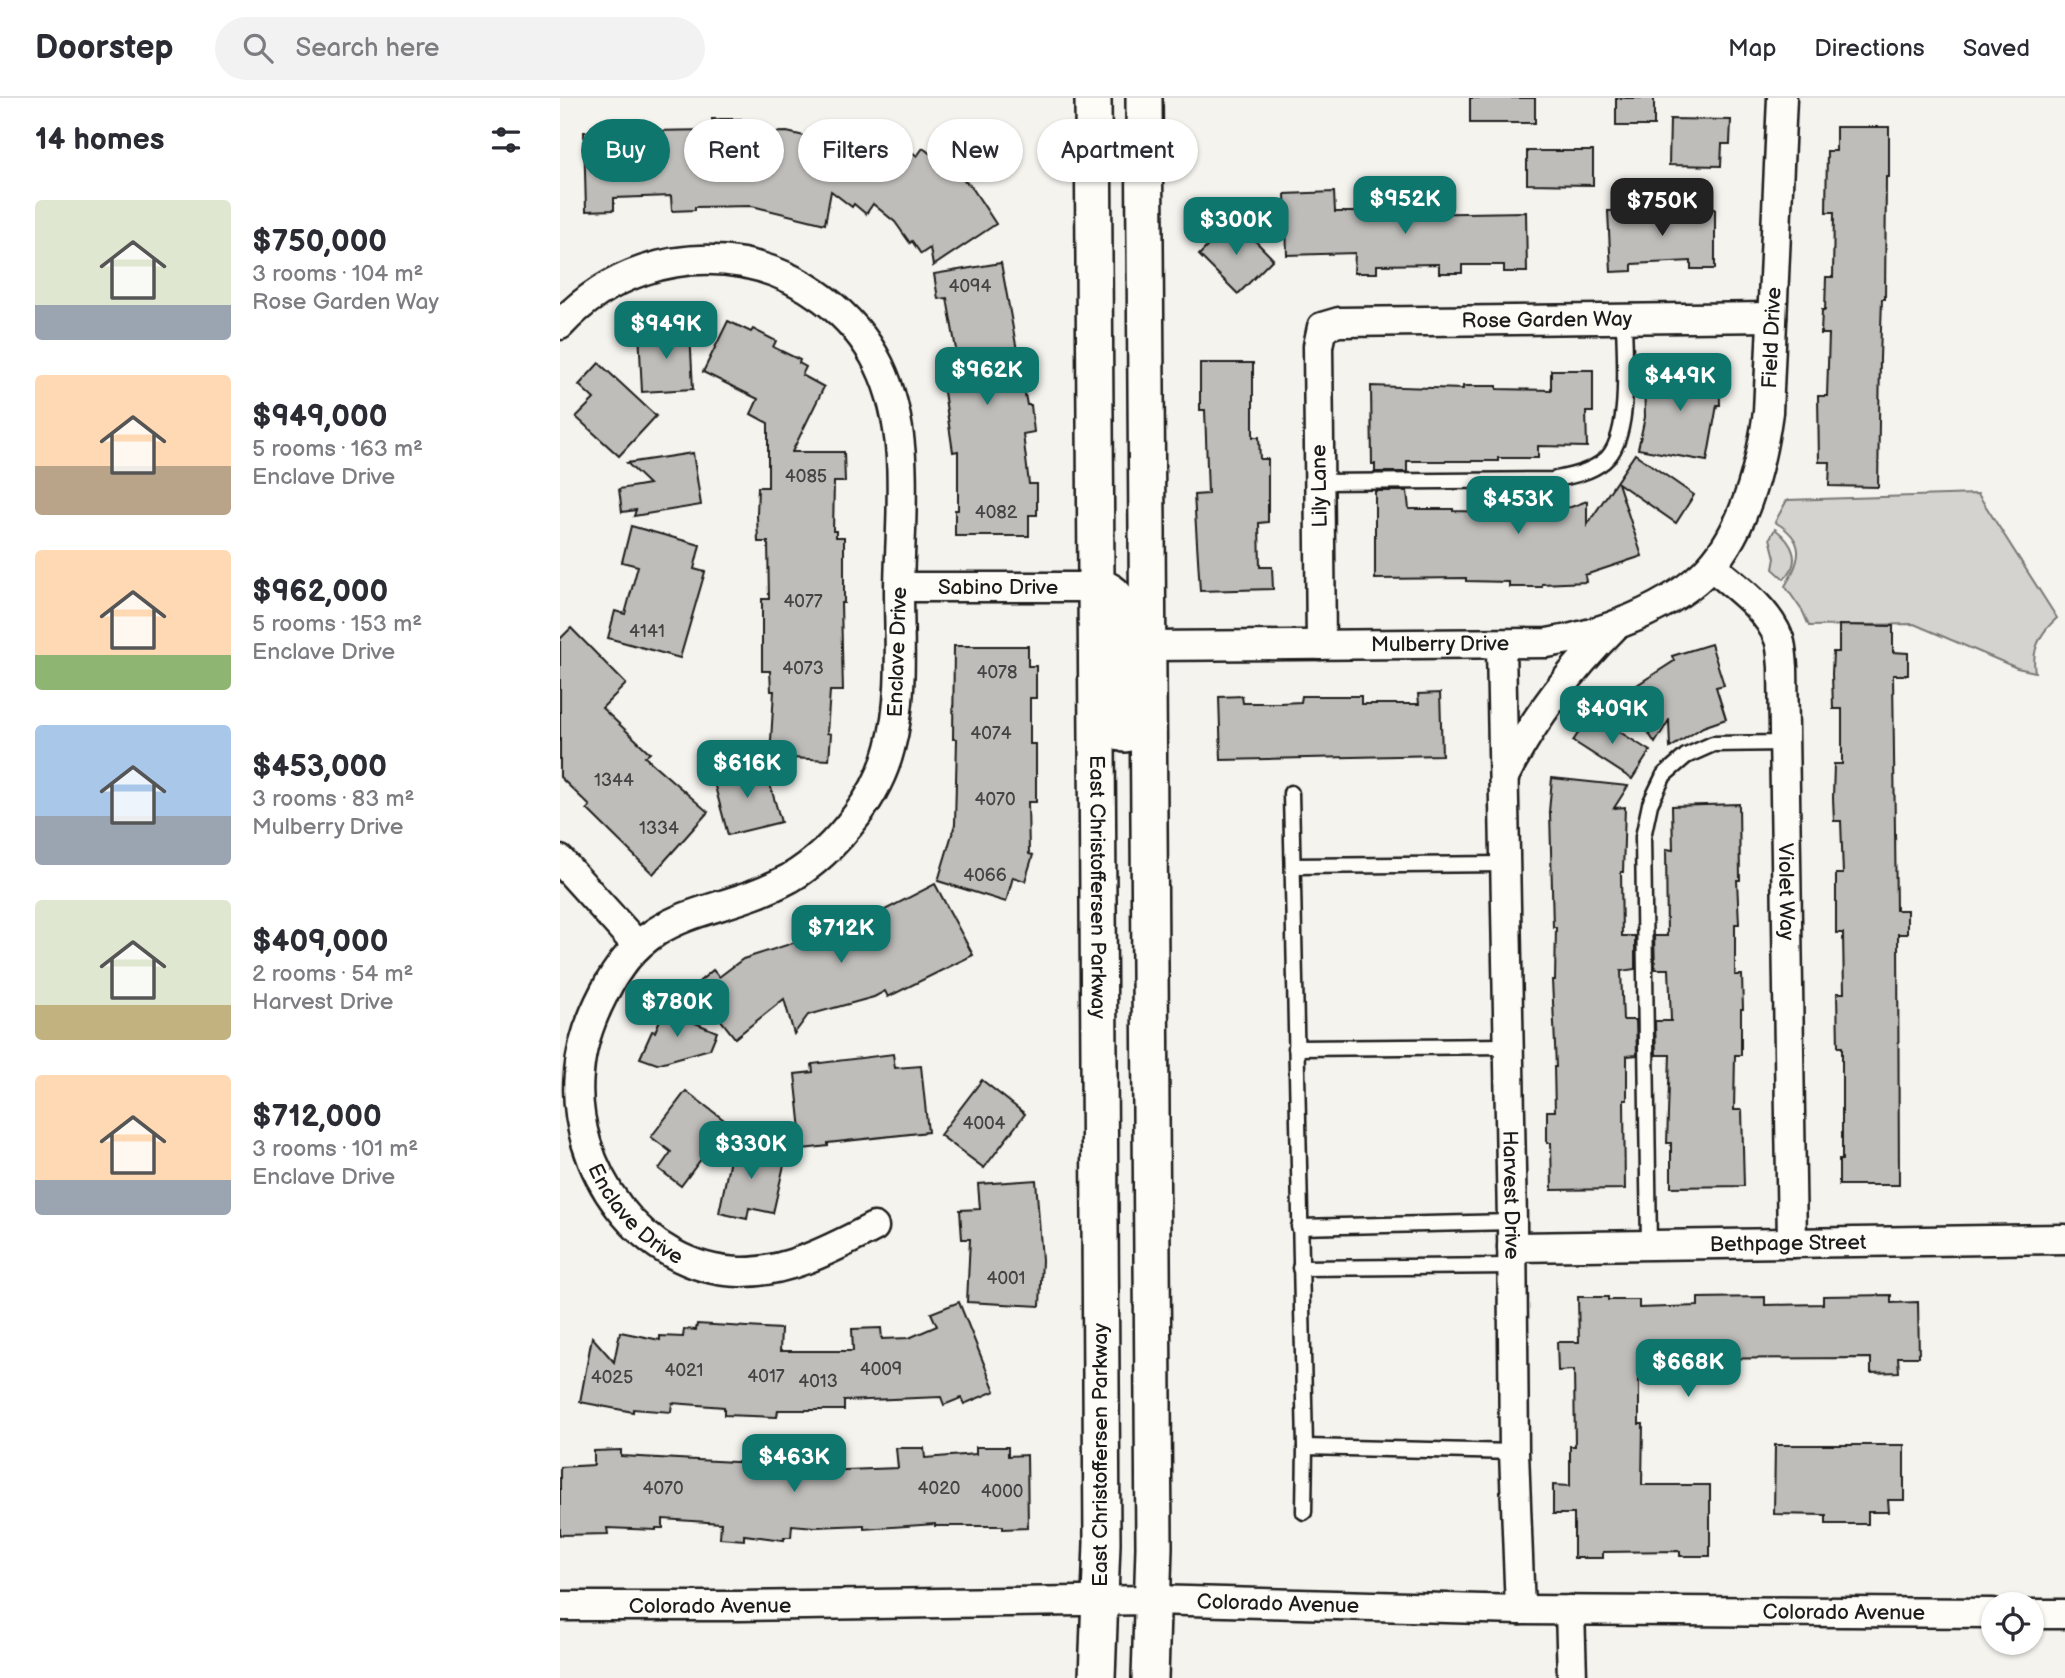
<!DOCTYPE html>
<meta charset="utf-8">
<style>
:root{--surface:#fff;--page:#f2f2f3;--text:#2b2b33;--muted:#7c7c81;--line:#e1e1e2;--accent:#0f766e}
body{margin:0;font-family:"Balsamiq Sans",sans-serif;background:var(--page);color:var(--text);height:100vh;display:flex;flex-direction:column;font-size:26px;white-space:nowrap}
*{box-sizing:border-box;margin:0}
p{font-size:23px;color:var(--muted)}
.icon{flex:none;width:38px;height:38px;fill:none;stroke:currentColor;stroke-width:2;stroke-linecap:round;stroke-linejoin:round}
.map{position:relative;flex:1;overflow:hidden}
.panel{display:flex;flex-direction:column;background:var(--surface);width:560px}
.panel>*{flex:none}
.top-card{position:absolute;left:21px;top:21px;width:665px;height:63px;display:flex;gap:14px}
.fabs{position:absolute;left:1421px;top:1494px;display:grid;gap:14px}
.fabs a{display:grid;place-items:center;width:63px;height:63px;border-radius:50%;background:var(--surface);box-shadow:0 2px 5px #0004;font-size:35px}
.price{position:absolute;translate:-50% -60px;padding:0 16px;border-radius:14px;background:var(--accent);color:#fff;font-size:23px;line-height:46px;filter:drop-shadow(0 2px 4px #0008)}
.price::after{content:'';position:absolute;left:50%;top:42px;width:21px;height:16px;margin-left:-10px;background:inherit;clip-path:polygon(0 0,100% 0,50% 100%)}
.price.on{background:#222;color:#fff}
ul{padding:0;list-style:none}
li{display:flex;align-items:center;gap:21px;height:175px;padding:0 35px}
li span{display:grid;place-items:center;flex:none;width:196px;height:140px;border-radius:7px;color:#555}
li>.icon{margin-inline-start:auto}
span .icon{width:84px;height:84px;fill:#fffc;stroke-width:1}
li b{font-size:30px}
h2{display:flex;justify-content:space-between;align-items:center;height:84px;padding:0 35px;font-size:30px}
.tag{padding:0 24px;border-radius:32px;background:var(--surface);box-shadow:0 2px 5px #0004;font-size:24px;line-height:63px}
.tag.on{background:var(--accent);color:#fff}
header{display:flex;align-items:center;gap:42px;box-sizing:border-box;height:98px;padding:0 35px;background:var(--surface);border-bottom:2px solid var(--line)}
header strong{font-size:33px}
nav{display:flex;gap:38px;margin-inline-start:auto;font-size:24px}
.search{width:490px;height:63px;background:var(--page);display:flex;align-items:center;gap:18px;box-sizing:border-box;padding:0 24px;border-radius:38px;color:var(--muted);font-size:26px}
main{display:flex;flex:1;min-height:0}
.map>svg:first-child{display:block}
.green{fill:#d4d3cf;stroke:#787876;stroke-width:2}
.building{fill:#bebdba;stroke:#1c1c1c;stroke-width:2}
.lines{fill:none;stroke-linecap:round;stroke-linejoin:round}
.service-casing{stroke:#1c1c1c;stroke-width:19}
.minor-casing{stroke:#1c1c1c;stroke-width:33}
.tertiary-casing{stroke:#1c1c1c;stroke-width:40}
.service{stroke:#fdfcf7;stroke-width:14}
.minor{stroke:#fdfcf7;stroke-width:28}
.tertiary{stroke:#fdfcf7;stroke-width:35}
.labels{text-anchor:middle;stroke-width:5;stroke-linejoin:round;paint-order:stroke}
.number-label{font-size:18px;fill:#444}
.street-label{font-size:21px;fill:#1c1c1c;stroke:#fdfcf7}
</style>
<header>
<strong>Doorstep</strong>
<div class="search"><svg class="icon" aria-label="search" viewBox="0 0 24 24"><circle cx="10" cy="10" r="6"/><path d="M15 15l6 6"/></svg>Search here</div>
<nav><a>Map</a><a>Directions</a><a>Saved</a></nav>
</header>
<main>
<section class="panel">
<h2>14 homes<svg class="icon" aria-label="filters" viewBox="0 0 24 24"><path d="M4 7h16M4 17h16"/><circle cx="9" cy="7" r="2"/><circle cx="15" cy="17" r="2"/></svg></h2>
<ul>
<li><span style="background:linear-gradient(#dfe7d0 75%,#9aa5b1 0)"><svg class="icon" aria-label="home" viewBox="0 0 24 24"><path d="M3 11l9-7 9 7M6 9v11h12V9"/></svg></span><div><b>$750,000</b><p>3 rooms · 104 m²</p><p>Rose Garden Way</p></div></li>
<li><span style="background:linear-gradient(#ffd9b3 65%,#b9a48a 0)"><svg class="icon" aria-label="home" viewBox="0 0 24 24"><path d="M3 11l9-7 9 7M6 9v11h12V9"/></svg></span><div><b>$949,000</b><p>5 rooms · 163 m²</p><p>Enclave Drive</p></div></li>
<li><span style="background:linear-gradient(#ffd9b3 75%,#8fb573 0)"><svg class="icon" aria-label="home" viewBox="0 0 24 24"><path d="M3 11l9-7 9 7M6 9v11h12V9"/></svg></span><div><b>$962,000</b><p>5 rooms · 153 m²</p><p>Enclave Drive</p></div></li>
<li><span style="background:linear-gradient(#a9c7e8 65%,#9aa5b1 0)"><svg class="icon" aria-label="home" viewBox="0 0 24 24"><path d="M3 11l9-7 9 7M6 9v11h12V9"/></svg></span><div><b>$453,000</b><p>3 rooms · 83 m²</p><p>Mulberry Drive</p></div></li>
<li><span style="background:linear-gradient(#dfe7d0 75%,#c2b280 0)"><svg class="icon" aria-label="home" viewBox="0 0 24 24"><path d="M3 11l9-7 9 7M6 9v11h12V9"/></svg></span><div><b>$409,000</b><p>2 rooms · 54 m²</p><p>Harvest Drive</p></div></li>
<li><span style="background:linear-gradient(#ffd9b3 75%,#9aa5b1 0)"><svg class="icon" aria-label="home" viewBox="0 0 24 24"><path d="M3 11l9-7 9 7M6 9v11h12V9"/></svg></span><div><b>$712,000</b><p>3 rooms · 101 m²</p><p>Enclave Drive</p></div></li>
</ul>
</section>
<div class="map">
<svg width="1505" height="1580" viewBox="0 0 1505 1580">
<rect width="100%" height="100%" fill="#f4f3ee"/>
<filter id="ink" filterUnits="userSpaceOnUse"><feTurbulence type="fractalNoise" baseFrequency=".0143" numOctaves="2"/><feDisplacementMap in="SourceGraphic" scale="14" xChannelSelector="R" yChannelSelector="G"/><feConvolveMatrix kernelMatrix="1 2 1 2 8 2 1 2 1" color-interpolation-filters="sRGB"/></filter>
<g filter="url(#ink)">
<!-- green -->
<g class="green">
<path d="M 1418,396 L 1497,520 C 1481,534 1471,552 1475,574 L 1457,570 L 1354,526 L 1249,528 L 1243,514 L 1225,488 C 1242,461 1246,442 1215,424 L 1227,402 Z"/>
<path d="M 1215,431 C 1232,444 1243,463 1224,481 L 1213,471 L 1215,460 L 1210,440 Z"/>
</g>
<!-- building -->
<g class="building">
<rect x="910" y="0" width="65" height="25"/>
<rect x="1056" y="0" width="38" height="28"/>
<polygon points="152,21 181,21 182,35 227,34 262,42 260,48 312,59 330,36 357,58 363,50 411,88 436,126 373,168 370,150 361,156 352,143 350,145 335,124 313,106 306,116 294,106 292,109 271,93 265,126 192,108 135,109 135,112 112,113 111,98 54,100 54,112 26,113 24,34 152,32"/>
<polygon points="1110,21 1171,22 1170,46 1162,46 1161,68 1109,67"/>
<polygon points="1276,29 1329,29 1329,79 1326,79 1325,201 1322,201 1320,260 1318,389 1269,388 1270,364 1259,364 1258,298 1267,298 1269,236 1261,236 1262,212 1265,212 1266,179 1273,179 1274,114 1266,114 1267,53 1276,53"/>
<polygon points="967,53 1033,53 1033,87 967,86"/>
<polygon points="774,94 775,114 844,114 844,116 966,114 967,174 944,174 944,167 902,167 902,175 879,175 879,166 817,167 817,175 794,175 795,155 727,157 725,96"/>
<polygon points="1100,111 1155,111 1155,171 1131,171 1131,163 1072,166 1072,173 1051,174 1048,113"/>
<polygon points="674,121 713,161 678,196 639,157"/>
<polygon points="441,165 467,307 471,307 474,334 463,336 469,386 477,386 477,417 469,417 469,438 395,438 395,412 398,412 398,353 393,354 380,267 398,263 387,200 378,201 374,176"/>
<polygon points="168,223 191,234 193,231 216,243 213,249 240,262 239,265 246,269 242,277 264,289 232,354 284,354 285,384 274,384 273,433 276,433 276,439 284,439 284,505 281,505 283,593 270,593 267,635 271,636 269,662 210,659 214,593 211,593 210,573 202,573 202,501 209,501 208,444 198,444 197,417 198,389 208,389 208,325 191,316 198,301 143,274"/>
<polygon points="105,231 106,235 130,234 133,291 82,294 79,233"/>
<polygon points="39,265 96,318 59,358 16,319 34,301 19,287"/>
<polygon points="640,265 693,265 693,339 699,339 700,361 708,361 708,424 699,425 700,469 712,469 713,491 640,493 634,397 648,396 645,312 640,312"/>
<polygon points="991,272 1033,272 1033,314 1026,314 1027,349 978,348 978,360 938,360 938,363 847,363 847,374 815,374 815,366 812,366 811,288 903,291 903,288 937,288 937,291 991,292"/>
<polygon points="1159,274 1160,307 1157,307 1147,363 1078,351 1085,319 1084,276"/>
<polygon points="133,355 141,407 74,418 76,412 62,414 59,391 89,386 67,365"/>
<polygon points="1075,356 1134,397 1116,425 1058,385 1082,458 1025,477 1026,484 982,486 982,489 949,489 949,484 906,483 906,480 815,481 815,393 847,393 849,411 893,411 893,413 938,414 938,417 990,415 990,410 1011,409 1027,403 1027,427"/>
<polygon points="71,428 140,447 134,471 145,474 120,560 48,540 55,513 65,516 78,468 62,464"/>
<polygon points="1279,527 1333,528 1333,554 1348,555 1348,577 1333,577 1336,812 1347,812 1347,836 1338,836 1339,1087 1279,1087 1279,1062 1282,1062 1282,949 1278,949 1277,895 1284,895 1283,835 1276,835 1276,776 1283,776 1281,723 1274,723 1273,700 1274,666 1282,666 1282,611 1273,611 1272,576 1273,554 1279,554"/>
<polygon points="11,530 66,586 42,610 90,655 85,659 148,714 93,776 27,711 30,708 0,679 0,541"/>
<polygon points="1151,546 1164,587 1156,589 1166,621 1143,629 1110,650 1109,622 1095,645 1063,596 1114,563 1112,558"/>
<polygon points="394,548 468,548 468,568 476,568 476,600 470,600 470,646 476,646 476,704 468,704 469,756 473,757 465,783 453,779 446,804 378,783 395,726 397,641 393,641"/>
<polygon points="880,595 882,657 661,662 659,599 682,598 683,605 720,605 741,604 742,598 801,598 801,606 859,606 858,596"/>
<polygon points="1031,616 1090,653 1072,681 1013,643"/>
<polygon points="204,666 221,724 168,737 153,681"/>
<polygon points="992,680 1068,688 1054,710 1065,709 1063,774 1061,774 1062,838 1075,838 1075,871 1061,873 1063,922 1076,922 1077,957 1067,958 1067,1002 1064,1002 1065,1091 992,1092 991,1045 987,1045 987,1013 995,1013 994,969 996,969 992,882 995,882 996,829 993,829 990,714 989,714"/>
<polygon points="1179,706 1180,782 1177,782 1179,826 1175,826 1175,877 1182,877 1183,911 1181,911 1181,957 1175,957 1174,1012 1182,1012 1184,1088 1111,1089 1111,1045 1107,1045 1110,957 1096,957 1095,923 1111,923 1109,871 1095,871 1094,838 1107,838 1106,751 1113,752 1112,708"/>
<polygon points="375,786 413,857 328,899 325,893 314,899 248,917 234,936 224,901 175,940 134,888 153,872 159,879 183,861 261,836 262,842 295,825 296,827"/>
<polygon points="104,912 157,934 150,951 97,966 80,960 92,933 95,934"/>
<polygon points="333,956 335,970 361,968 368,1034 268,1045 268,1048 243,1051 235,976 253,974 252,966"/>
<polygon points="422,982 465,1016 424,1070 380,1037"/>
<polygon points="126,993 168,1025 121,1088 99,1071 111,1054 91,1039"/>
<polygon points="174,1042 197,1047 224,1067 213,1115 189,1110 187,1121 159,1115"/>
<polygon points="476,1082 482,1162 480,1208 407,1204 410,1141 402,1141 400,1112 420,1111 418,1086"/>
<polygon points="1331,1197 1331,1205 1358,1204 1359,1259 1338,1259 1339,1274 1311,1275 1311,1260 1079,1261 1079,1326 1083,1326 1082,1387 1150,1387 1150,1458 1120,1458 1120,1453 1043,1454 1043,1460 1014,1460 1014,1416 993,1416 993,1387 1010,1388 1010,1348 1015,1348 1014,1272 998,1273 997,1244 1019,1244 1018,1199 1048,1199 1048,1202 1079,1202 1079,1210 1138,1208 1138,1200 1205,1199 1205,1207 1263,1206 1263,1198"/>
<polygon points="399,1204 435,1293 404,1306 401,1300 384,1307 381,1299 284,1303 284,1312 218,1312 217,1319 164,1317 164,1309 112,1305 111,1314 73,1311 73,1314 20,1304 32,1239 54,1264 60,1234 100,1242 100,1238 123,1239 124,1231 136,1232 137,1226 221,1231 220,1253 293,1253 292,1231 321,1230 322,1241 349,1240 377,1228 371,1215"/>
<polygon points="1215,1347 1344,1347 1344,1402 1328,1402 1329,1414 1308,1414 1308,1426 1266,1426 1266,1417 1214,1416"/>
<polygon points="416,1349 448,1349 448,1358 467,1357 468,1430 443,1431 443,1428 375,1428 375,1426 304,1431 304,1427 255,1429 232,1427 231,1439 224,1439 224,1442 184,1437 184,1442 160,1440 161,1425 103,1421 103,1430 96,1430 96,1432 47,1430 48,1436 0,1437 0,1369 34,1367 34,1353 61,1352 61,1358 194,1365 259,1373 338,1370 336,1350 364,1350 365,1360 416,1356"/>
</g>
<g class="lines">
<defs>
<g id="service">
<path d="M 759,384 L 992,382 C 1010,378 1029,375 1044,363 C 1073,340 1064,256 1064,221"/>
<polyline points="731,695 745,1349"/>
<polyline points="733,768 946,766"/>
<polyline points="736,950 949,948"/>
<polyline points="739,1129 952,1124"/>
<polyline points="1089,1147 1083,739 1090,706 1104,677 1126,658 1153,646 1225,645"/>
<polyline points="740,1170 953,1168"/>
<polyline points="744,1414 745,1349 954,1354"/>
</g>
<g id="minor">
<path id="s1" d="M 0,227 C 47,176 114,153 183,165 C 240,176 293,214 319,267 C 352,335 340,418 339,491 C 339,543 344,598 330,650 C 324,674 312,697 297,717 C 279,741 256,765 230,780 C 153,822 90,804 44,895 C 31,920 21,947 19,975 C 10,1069 81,1172 180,1174 C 227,1175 273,1150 314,1129"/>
<path id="s2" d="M 1151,468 C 1176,489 1207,510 1219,541 C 1222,550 1222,560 1223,569 L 1232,1145"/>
<path id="s3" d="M 340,489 L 537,489"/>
<path id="s4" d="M 761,547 L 758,248 L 762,229 L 779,224 L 1212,219"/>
<path id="s5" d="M 941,547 L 952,1124 L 954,1354 L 960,1512"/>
<path id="s6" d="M 588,548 L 987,545 C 1040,537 1113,510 1150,469 C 1186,429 1201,365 1208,314 L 1222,0"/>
<path d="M 945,677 C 973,621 1008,575 1053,530"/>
<polyline points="0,762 77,847"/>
<path id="s7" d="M 952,1149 L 1505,1141"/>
<path id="s8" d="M 0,1508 L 179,1508 L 592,1502 L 960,1512 L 1433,1515"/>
<polyline points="1010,1512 1012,1580"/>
<polyline points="1472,1516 1505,1516"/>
</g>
<g id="tertiary">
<path id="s9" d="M 533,0 L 542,1445 L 537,1580"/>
<polyline points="584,0 594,1449 590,1580"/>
<path d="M 537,489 C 551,491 558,498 562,512 L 565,636"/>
</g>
</defs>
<!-- service casing -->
<use href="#service" class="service-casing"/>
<!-- minor casing -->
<use href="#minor" class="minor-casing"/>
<!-- tertiary casing -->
<use href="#tertiary" class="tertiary-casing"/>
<!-- service -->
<use href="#service" class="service"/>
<!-- minor -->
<use href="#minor" class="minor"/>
<!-- tertiary -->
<use href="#tertiary" class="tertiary"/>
</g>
</g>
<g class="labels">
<!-- number labels -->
<g class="number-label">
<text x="410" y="194">4094</text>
<text x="246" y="384">4085</text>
<text x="436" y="420">4082</text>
<text x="243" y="509">4077</text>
<text x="87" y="539">4141</text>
<text x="243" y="576">4073</text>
<text x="437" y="580">4078</text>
<text x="431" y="641">4074</text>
<text x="54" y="688">1344</text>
<text x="435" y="707">4070</text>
<text x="99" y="736">1334</text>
<text x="425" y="783">4066</text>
<text x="424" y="1031">4004</text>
<text x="446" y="1186">4001</text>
<text x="321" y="1277">4009</text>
<text x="124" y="1278">4021</text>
<text x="206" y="1284">4017</text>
<text x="52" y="1285">4025</text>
<text x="258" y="1289">4013</text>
<text x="103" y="1396">4070</text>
<text x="379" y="1396">4020</text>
<text x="442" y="1399">4000</text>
</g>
<!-- street labels -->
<g class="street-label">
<text dy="7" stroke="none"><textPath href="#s4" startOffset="544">Rose Garden Way</textPath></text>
<text dy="7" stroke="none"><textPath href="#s6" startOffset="824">Field Drive</textPath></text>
<text transform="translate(759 388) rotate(-91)" y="7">Lily Lane</text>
<text dy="7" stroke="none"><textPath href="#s3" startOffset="98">Sabino Drive</textPath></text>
<text dy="7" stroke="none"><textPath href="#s6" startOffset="292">Mulberry Drive</textPath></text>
<text transform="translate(337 554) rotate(-88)" y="7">Enclave Drive</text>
<text dy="7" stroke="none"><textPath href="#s9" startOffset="789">East Christoffersen Parkway</textPath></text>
<text dy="7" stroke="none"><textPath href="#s2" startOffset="354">Violet Way</textPath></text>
<text dy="7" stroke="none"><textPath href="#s5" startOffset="550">Harvest Drive</textPath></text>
<text dy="7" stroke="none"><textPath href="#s1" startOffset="1402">Enclave Drive</textPath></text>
<text dy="7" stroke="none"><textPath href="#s7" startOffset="276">Bethpage Street</textPath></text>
<text transform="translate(540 1357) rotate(-90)" y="7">East Christoffersen Parkway</text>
<text dy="7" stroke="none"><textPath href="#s8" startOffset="718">Colorado Avenue</textPath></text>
<text dy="7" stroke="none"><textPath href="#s8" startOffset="150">Colorado Avenue</textPath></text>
<text dy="7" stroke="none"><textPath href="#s8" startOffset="1284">Colorado Avenue</textPath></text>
</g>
</g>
</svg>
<div class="fabs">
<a><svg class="icon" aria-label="locate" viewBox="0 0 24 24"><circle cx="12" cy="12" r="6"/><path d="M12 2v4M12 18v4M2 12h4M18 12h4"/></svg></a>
</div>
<b class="price" style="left:845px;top:138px">$952K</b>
<b class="price on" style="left:1102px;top:140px">$750K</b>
<b class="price" style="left:676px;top:159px">$300K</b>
<b class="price" style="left:106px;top:263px">$949K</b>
<b class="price" style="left:427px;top:309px">$962K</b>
<b class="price" style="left:1120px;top:315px">$449K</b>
<b class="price" style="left:958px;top:438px">$453K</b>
<b class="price" style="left:1052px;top:648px">$409K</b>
<b class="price" style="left:187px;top:702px">$616K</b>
<b class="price" style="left:281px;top:867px">$712K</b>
<b class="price" style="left:117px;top:941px">$780K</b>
<b class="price" style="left:191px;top:1083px">$330K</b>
<b class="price" style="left:1128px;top:1301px">$668K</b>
<b class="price" style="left:234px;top:1396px">$463K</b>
<div class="top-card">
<a class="tag on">Buy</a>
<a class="tag">Rent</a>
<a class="tag">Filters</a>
<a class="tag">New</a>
<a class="tag">Apartment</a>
</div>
</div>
</main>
